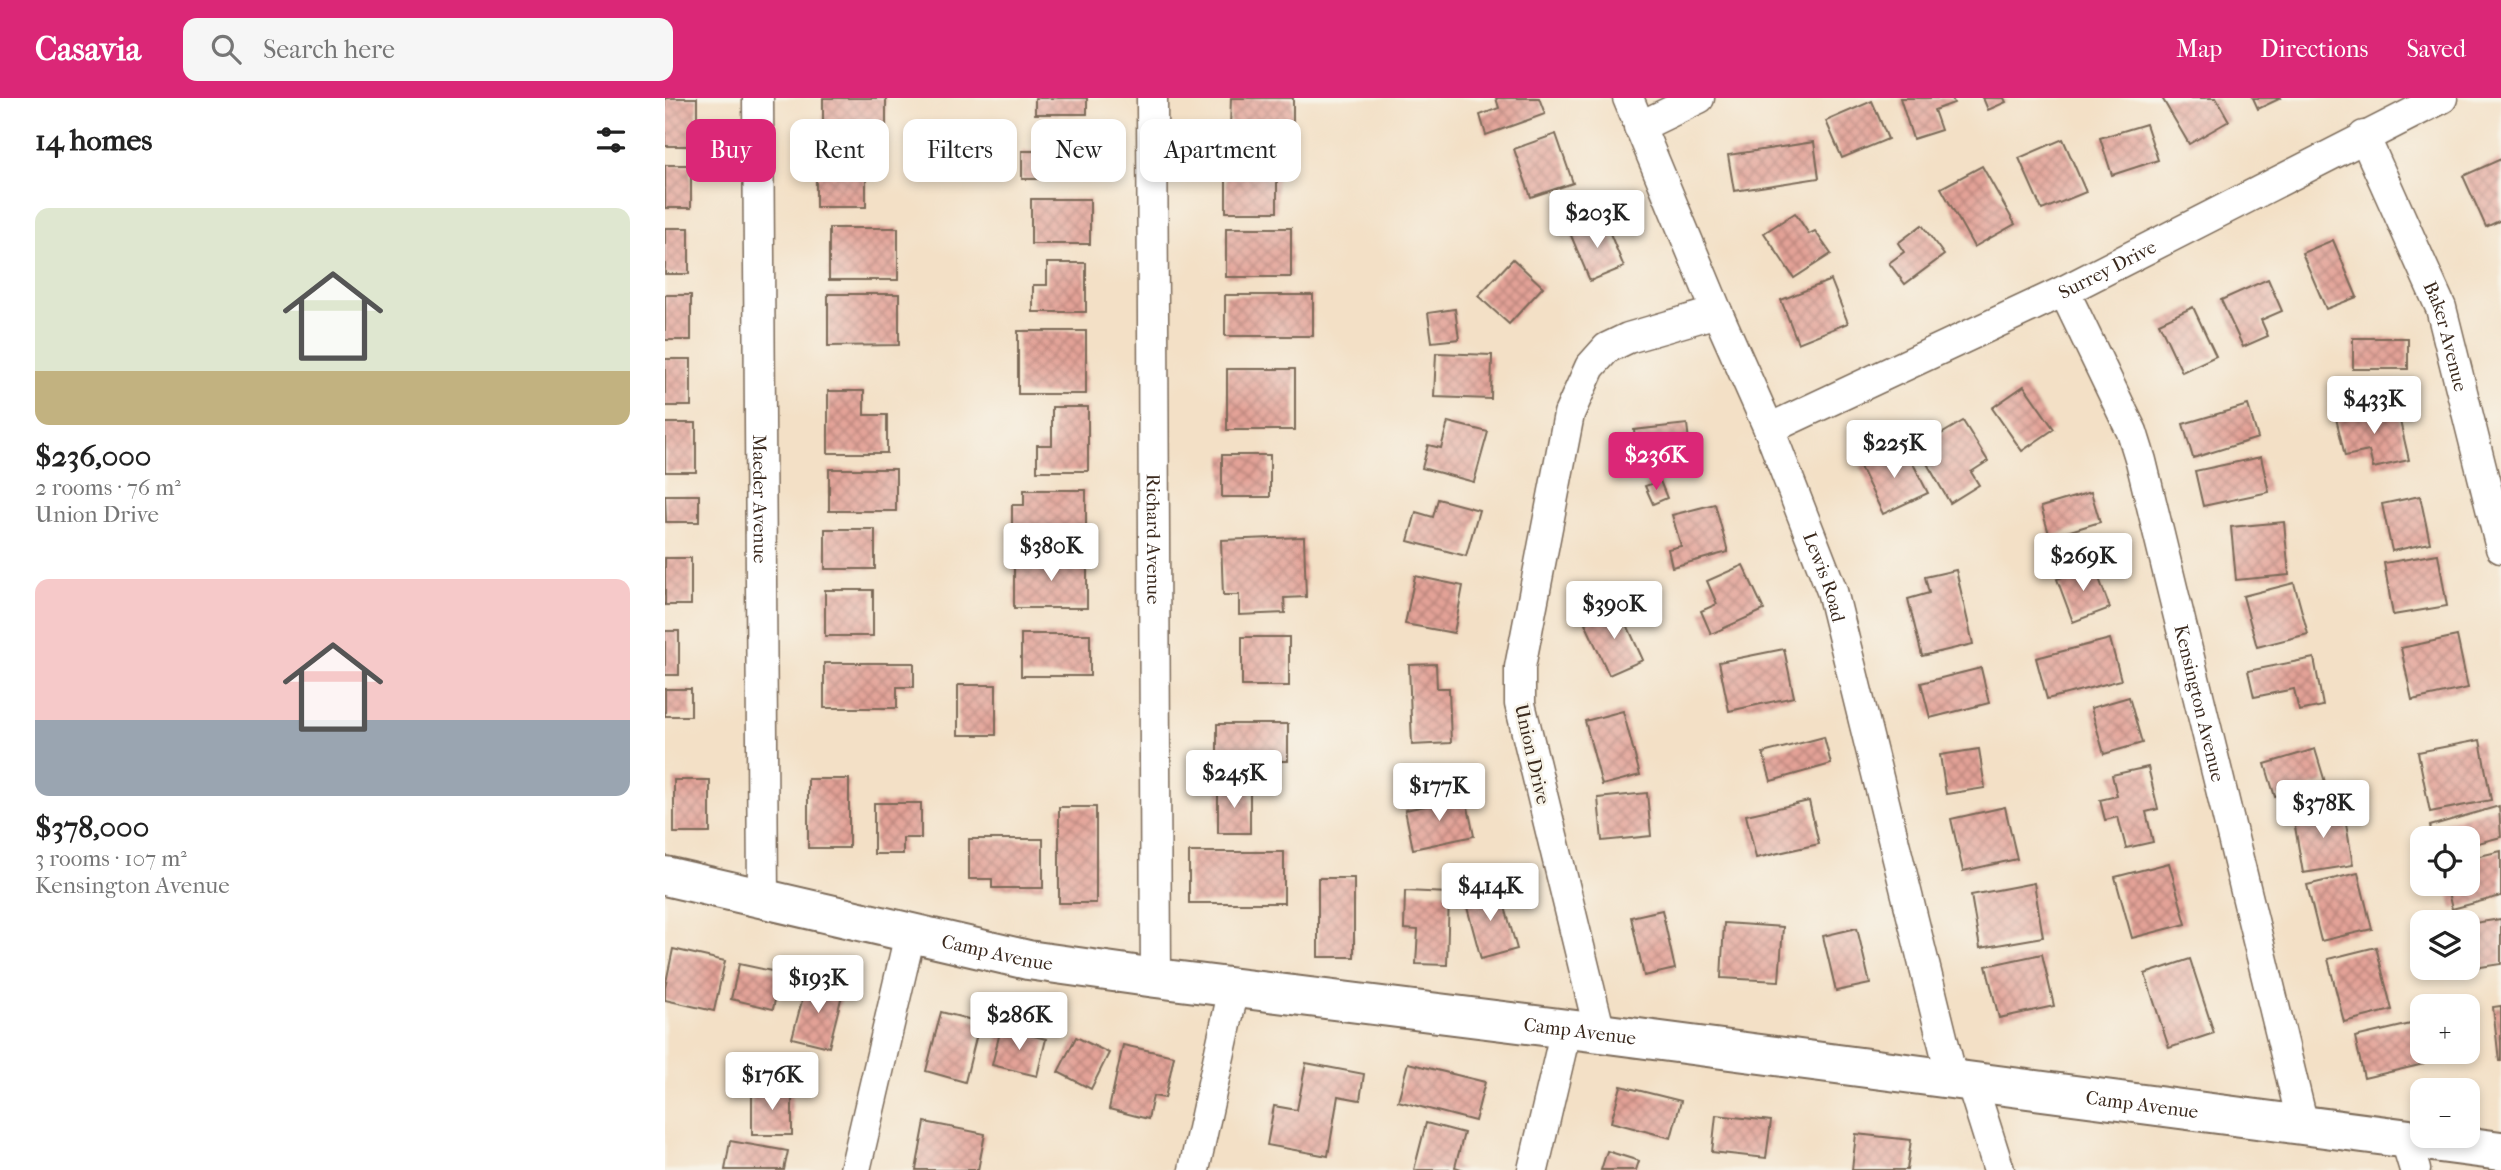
<!DOCTYPE html>
<meta charset="utf-8">
<style>
:root{--surface:#fff;--page:#f6f6f6;--text:#222;--muted:#767676;--accent:#db2777}
body{margin:0;font-family:"IM FELL French Canon",serif;background:var(--page);color:var(--text);height:100vh;display:flex;flex-direction:column;font-size:26px;white-space:nowrap}
*{box-sizing:border-box;margin:0}
p{font-size:23px;color:var(--muted)}
.icon{flex:none;width:38px;height:38px;fill:none;stroke:currentColor;stroke-width:2;stroke-linecap:round;stroke-linejoin:round}
.map{position:relative;flex:1;overflow:hidden}
.details{display:flex;flex-direction:column;background:var(--surface);width:665px}
.details>*{flex:none}
.hud{position:absolute;left:21px;top:21px;width:665px;height:63px;display:flex;gap:14px}
.controls{position:absolute;left:1745px;top:728px;display:grid;gap:14px}
.controls a{display:grid;place-items:center;width:70px;height:70px;border-radius:14px;background:var(--surface);box-shadow:0 4px 10px #0003;font-size:35px}
.price{position:absolute;translate:-50% -60px;padding:0 16px;border-radius:7px;background:#fff;color:#222;font-size:23px;line-height:46px;filter:drop-shadow(0 2px 4px #0008)}
.price::after{content:'';position:absolute;left:50%;top:42px;width:21px;height:16px;margin-left:-10px;background:inherit;clip-path:polygon(0 0,100% 0,50% 100%)}
.price.current{background:var(--accent);color:#fff}
ul{padding:0;list-style:none}
li{display:grid;align-content:center;gap:14px;height:371px;padding:0 35px}
li span{display:grid;place-items:center;height:217px;border-radius:14px;color:#555}
li>.icon{margin-inline-start:auto}
span .icon{width:126px;height:126px;fill:#fffc;stroke-width:1}
li b{font-size:30px}
h2{display:flex;justify-content:space-between;align-items:center;height:84px;padding:0 35px;font-size:30px}
.tag{padding:0 24px;border-radius:14px;background:var(--surface);box-shadow:0 4px 10px #0003;font-size:24px;line-height:63px}
.tag.current{background:var(--accent);color:#fff}
header{display:flex;align-items:center;gap:42px;box-sizing:border-box;height:98px;padding:0 35px;background:var(--accent);color:#fff}
header strong{font-size:33px}
nav{display:flex;gap:38px;margin-inline-start:auto;font-size:24px}
.search{width:490px;height:63px;background:var(--page);display:flex;align-items:center;gap:18px;box-sizing:border-box;padding:0 24px;border-radius:14px;color:var(--muted);font-size:26px}
main{display:flex;flex:1;min-height:0}
.map>svg:first-child{display:block}
.building{fill:url(#building-cross-hatch)}
.lines{fill:none;stroke-linecap:round;stroke-linejoin:round}
.minor-casing{stroke:#7b6a59;stroke-width:33}
.tertiary-casing{stroke:#7b6a59;stroke-width:42}
.minor{stroke:#fff;stroke-width:30}
.tertiary{stroke:#fff;stroke-width:38}
.labels{text-anchor:middle;stroke-width:5;stroke-linejoin:round;paint-order:stroke}
.street-label{font-size:19px;fill:#3b2a1e;stroke:#f7f3e8}
</style>
<header>
<strong>Casavia</strong>
<div class="search"><svg class="icon" aria-label="search" viewBox="0 0 24 24"><circle cx="10" cy="10" r="6"/><path d="M15 15l6 6"/></svg>Search here</div>
<nav><a>Map</a><a>Directions</a><a>Saved</a></nav>
</header>
<main>
<section class="details">
<h2>14 homes<svg class="icon" aria-label="filters" viewBox="0 0 24 24"><path d="M4 7h16M4 17h16"/><circle cx="9" cy="7" r="2"/><circle cx="15" cy="17" r="2"/></svg></h2>
<ul>
<li><span style="background:linear-gradient(#dfe7d0 75%,#c2b280 0)"><svg class="icon" aria-label="home" viewBox="0 0 24 24"><path d="M3 11l9-7 9 7M6 9v11h12V9"/></svg></span><div><b>$236,000</b><p>2 rooms · 76 m²</p><p>Union Drive</p></div></li>
<li><span style="background:linear-gradient(#f6c9c9 65%,#9aa5b1 0)"><svg class="icon" aria-label="home" viewBox="0 0 24 24"><path d="M3 11l9-7 9 7M6 9v11h12V9"/></svg></span><div><b>$378,000</b><p>3 rooms · 107 m²</p><p>Kensington Avenue</p></div></li>
</ul>
</section>
<div class="map">
<svg width="1836" height="1072" viewBox="0 0 1836 1072">
<defs>
<pattern id="building-cross-hatch" width="8" height="8" patternUnits="userSpaceOnUse" patternTransform="scale(1.75)"><rect width="8" height="8" fill="#e3a297"/><path d="M0 0l8 8M0 8l8-8" fill="none" stroke="#b9847b"/></pattern>
</defs>
<rect width="100%" height="100%" fill="#f7f3e8"/>
<filter id="ink" filterUnits="userSpaceOnUse"><feTurbulence type="fractalNoise" baseFrequency=".0143" numOctaves="2"/><feDisplacementMap in="SourceGraphic" scale="14" xChannelSelector="R" yChannelSelector="G"/><feConvolveMatrix kernelMatrix="1 2 1 2 8 2 1 2 1" color-interpolation-filters="sRGB"/></filter>
<filter id="wash" filterUnits="userSpaceOnUse"><feTurbulence type="fractalNoise" baseFrequency=".00686" numOctaves="4" result="noise"/><feDisplacementMap in="SourceGraphic" scale="28" xChannelSelector="R" yChannelSelector="G"/><feGaussianBlur stdDeviation="1.57" result="paint"/><feColorMatrix in="noise" values="0 0 0 0 0 0 0 0 0 0 0 0 0 0 0 0 0 1.4 0 .05"/><feComposite in="paint" operator="in"/></filter>
<g filter="url(#wash)">
<rect width="100%" height="100%" fill="#f3e0c6"/>
<g id="blocks">
<!-- building -->
<g class="building">
<rect x="0" y="0" width="32" height="48"/>
<polygon points="158,0 221,0 221,27 198,27 198,45 158,45"/>
<rect x="370" y="0" width="52" height="16"/>
<polygon points="566,0 628,0 628,31 565,30"/>
<polygon points="831,0 874,0 880,16 821,37 815,17 834,10"/>
<polygon points="1235,0 1287,0 1289,5 1269,12 1276,32 1248,41"/>
<polygon points="1318,0 1339,0 1341,4 1323,12"/>
<polygon points="1497,0 1551,0 1564,23 1524,46"/>
<polygon points="1588,0 1616,0 1593,11"/>
<polygon points="1207,3 1223,41 1177,60 1161,23"/>
<polygon points="1481,26 1493,62 1447,77 1435,40"/>
<polygon points="374,35 428,35 428,81 357,81 357,53 374,53"/>
<polygon points="891,36 908,85 866,99 849,51"/>
<polygon points="1398,41 1421,94 1377,112 1354,60"/>
<polygon points="1149,44 1154,80 1069,93 1063,57"/>
<rect x="561" y="55" width="51" height="59"/>
<polygon points="1836,61 1836,122 1821,129 1798,78"/>
<rect x="0" y="67" width="26" height="43"/>
<polygon points="1317,68 1350,126 1309,149 1276,90"/>
<rect x="151" y="72" width="50" height="37"/>
<rect x="366" y="101" width="59" height="45"/>
<polygon points="1130,115 1144,136 1150,133 1166,156 1129,180 1099,135"/>
<polygon points="939,121 959,169 925,183 905,135"/>
<polygon points="1257,127 1279,157 1240,186 1224,165 1239,154 1233,145"/>
<rect x="0" y="130" width="24" height="46"/>
<rect x="164" y="130" width="69" height="52"/>
<rect x="561" y="130" width="65" height="49"/>
<polygon points="1668,142 1692,199 1661,211 1637,155"/>
<polygon points="848,161 878,189 844,226 813,198"/>
<polygon points="382,165 421,165 421,214 368,214 368,187 382,187"/>
<polygon points="1603,181 1617,213 1596,222 1603,238 1578,249 1556,202"/>
<polygon points="1166,182 1183,225 1133,245 1116,202"/>
<polygon points="163,196 234,196 234,247 163,248"/>
<rect x="0" y="197" width="26" height="45"/>
<rect x="560" y="197" width="88" height="41"/>
<polygon points="1528,209 1551,258 1517,274 1494,225"/>
<polygon points="790,211 794,241 767,244 763,215"/>
<rect x="353" y="233" width="68" height="63"/>
<rect x="1688" y="240" width="55" height="31"/>
<polygon points="771,255 827,257 826,301 769,299"/>
<rect x="0" y="261" width="26" height="47"/>
<rect x="562" y="271" width="68" height="61"/>
<polygon points="1359,288 1389,331 1357,353 1327,310"/>
<polygon points="163,293 199,293 199,317 222,317 222,355 163,355"/>
<polygon points="1731,306 1744,362 1708,370 1704,353 1680,358 1671,320"/>
<polygon points="1583,307 1593,340 1528,360 1518,326"/>
<polygon points="387,309 423,309 423,373 372,373 372,347 387,347"/>
<polygon points="1298,323 1323,363 1306,374 1314,387 1285,405 1253,350"/>
<polygon points="783,324 823,334 809,384 757,370 763,347 776,350"/>
<rect x="0" y="325" width="31" height="49"/>
<polygon points="1022,326 1027,370 994,374 994,371 974,373 969,332"/>
<polygon points="1239,348 1263,395 1218,416 1195,369"/>
<rect x="557" y="357" width="48" height="42"/>
<polygon points="1596,359 1604,394 1538,408 1530,373"/>
<rect x="164" y="371" width="67" height="42"/>
<polygon points="995,383 1002,400 988,406 980,388"/>
<polygon points="359,392 421,392 421,441 347,441 347,407 359,407"/>
<polygon points="1426,394 1435,424 1385,439 1376,409"/>
<polygon points="0,397 34,397 34,424 1,424"/>
<polygon points="1755,398 1765,445 1727,453 1717,406"/>
<polygon points="773,401 814,412 801,458 743,443 751,414 768,419"/>
<polygon points="1050,406 1063,454 1007,469 1003,451 1016,448 1007,417"/>
<polygon points="1619,424 1624,477 1571,482 1566,429"/>
<rect x="160" y="431" width="50" height="40"/>
<polygon points="639,439 641,499 619,500 620,515 574,517 574,497 558,497 556,442"/>
<polygon points="1773,456 1782,508 1728,517 1719,465"/>
<rect x="0" y="460" width="26" height="47"/>
<rect x="349" y="460" width="73" height="50"/>
<polygon points="1078,467 1099,512 1046,536 1036,513 1052,506 1042,483"/>
<polygon points="1429,467 1445,510 1408,524 1392,481"/>
<polygon points="1291,472 1308,546 1257,558 1243,501 1264,495 1260,479"/>
<polygon points="750,478 798,488 789,535 740,526"/>
<polygon points="1629,485 1643,536 1592,549 1578,498"/>
<rect x="160" y="492" width="48" height="46"/>
<polygon points="954,509 978,562 944,577 920,525"/>
<rect x="0" y="533" width="14" height="44"/>
<rect x="356" y="536" width="69" height="42"/>
<polygon points="1792,538 1803,590 1747,602 1736,550"/>
<rect x="577" y="539" width="47" height="49"/>
<polygon points="1445,541 1456,582 1382,601 1371,560"/>
<polygon points="1119,551 1129,599 1064,613 1054,564"/>
<polygon points="1649,560 1658,608 1634,613 1629,591 1589,599 1583,573"/>
<polygon points="159,565 249,565 249,589 232,589 232,610 159,610"/>
<polygon points="771,566 772,590 784,590 786,645 747,647 744,567"/>
<polygon points="1316,570 1324,605 1265,620 1256,585"/>
<rect x="293" y="587" width="38" height="50"/>
<rect x="0" y="591" width="26" height="27"/>
<polygon points="1464,599 1477,645 1439,656 1426,610"/>
<polygon points="958,613 975,677 937,687 920,623"/>
<rect x="552" y="626" width="71" height="37"/>
<polygon points="1159,639 1166,666 1106,683 1098,655"/>
<polygon points="1815,642 1826,702 1765,714 1753,654"/>
<polygon points="1314,651 1320,690 1281,696 1275,657"/>
<polygon points="1650,651 1660,684 1610,699 1600,666"/>
<polygon points="1483,669 1493,711 1481,714 1488,744 1461,750 1453,719 1440,722 1435,702 1452,698 1447,677"/>
<rect x="143" y="681" width="41" height="69"/>
<rect x="9" y="682" width="36" height="53"/>
<rect x="553" y="688" width="32" height="47"/>
<polygon points="982,695 986,738 937,743 933,700"/>
<polygon points="801,700 809,738 748,751 740,712"/>
<polygon points="1144,703 1154,746 1091,760 1081,717"/>
<polygon points="209,705 256,705 256,740 238,740 238,756 209,756"/>
<polygon points="1678,708 1688,767 1638,775 1628,717"/>
<polygon points="1834,708 1836,739 1802,748 1802,740 1768,740 1765,728"/>
<rect x="394" y="709" width="37" height="96"/>
<polygon points="1340,709 1352,761 1298,773 1286,721"/>
<polygon points="304,741 378,741 378,790 327,790 327,781 304,781"/>
<polygon points="1836,753 1836,798 1787,811 1781,786 1802,786 1802,761"/>
<rect x="524" y="754" width="95" height="51"/>
<polygon points="1504,765 1521,826 1467,840 1450,779"/>
<polygon points="1693,775 1707,831 1656,843 1642,787"/>
<rect x="653" y="780" width="36" height="79"/>
<polygon points="1369,785 1378,839 1315,850 1306,797"/>
<polygon points="834,788 852,851 816,861 799,798"/>
<polygon points="740,793 784,795 782,867 751,866 753,832 739,831"/>
<polygon points="997,812 1010,871 979,878 966,819"/>
<polygon points="1836,821 1836,866 1802,871 1802,826"/>
<polygon points="1059,825 1118,829 1114,883 1056,880"/>
<polygon points="1192,830 1205,886 1171,893 1158,838"/>
<polygon points="1711,849 1727,912 1679,924 1663,861"/>
<polygon points="8,851 60,863 49,913 0,902 0,889"/>
<polygon points="1377,856 1389,908 1334,920 1321,868"/>
<polygon points="1525,861 1549,935 1504,950 1480,876"/>
<polygon points="74,866 116,875 108,911 66,901"/>
<polygon points="142,884 178,893 164,949 127,940"/>
<polygon points="1836,908 1836,963 1834,963 1828,909"/>
<polygon points="276,914 315,924 300,984 261,973"/>
<polygon points="1750,925 1759,966 1699,980 1690,939"/>
<polygon points="336,930 381,941 372,978 327,967"/>
<polygon points="411,939 444,955 426,991 393,974"/>
<polygon points="458,947 509,958 500,1000 488,998 483,1021 444,1011"/>
<polygon points="641,965 699,976 695,1002 673,998 663,1058 602,1047 609,1008 632,1012"/>
<polygon points="743,965 820,984 810,1023 733,1003"/>
<polygon points="956,988 1016,1003 1006,1040 946,1024"/>
<rect x="87" y="991" width="40" height="46"/>
<polygon points="1051,1017 1106,1023 1101,1060 1047,1054"/>
<polygon points="260,1024 320,1036 313,1072 251,1072"/>
<polygon points="761,1025 799,1035 790,1069 799,1072 749,1072"/>
<polygon points="1191,1036 1246,1042 1242,1072 1187,1072"/>
<polygon points="65,1043 123,1053 119,1072 60,1072"/>
<polygon points="942,1053 974,1063 971,1072 936,1072"/>
</g>
</g>
</g>
<g filter="url(#ink)">
<use href="#blocks" fill-opacity="0" stroke="#7b6a59" stroke-width="2"/>
<g class="lines">
<defs>
<g id="minor">
<path id="s1" d="M 93,0 L 98,801"/>
<path id="s2" d="M 487,0 L 491,880"/>
<path id="s3" d="M 963,0 L 1052,214 L 1104,331 L 1167,493 L 1287,980"/>
<polyline points="974,29 1034,0"/>
<path id="s4" d="M 1699,38 L 1776,210 L 1836,450"/>
<path id="s5" d="M 1399,193 L 1467,334 L 1476,363 L 1638,1027"/>
<path id="s6" d="M 1104,331 L 1399,193 L 1777,0"/>
<polyline points="935,935 855,606 855,569 904,316 925,269 942,250 963,240 1052,214"/>
<polyline points="1306,983 1334,1072"/>
<polyline points="1741,1042 1750,1072"/>
<polyline points="190,1072 245,836"/>
<polyline points="529,1072 569,890"/>
<polyline points="868,1072 901,931"/>
</g>
<g id="tertiary">
<path id="s7" d="M 0,778 L 363,862 L 491,880 L 935,935 L 1836,1053"/>
</g>
</defs>
<!-- minor casing -->
<use href="#minor" class="minor-casing"/>
<!-- tertiary casing -->
<use href="#tertiary" class="tertiary-casing"/>
<!-- minor -->
<use href="#minor" class="minor"/>
<!-- tertiary -->
<use href="#tertiary" class="tertiary"/>
</g>
</g>
<g class="labels">
<!-- street labels -->
<g class="street-label">
<text dy="7" stroke="none"><textPath href="#s6" startOffset="374">Surrey Drive</textPath></text>
<text dy="7" stroke="none"><textPath href="#s4" startOffset="217">Baker Avenue</textPath></text>
<text dy="7" stroke="none"><textPath href="#s1" startOffset="401">Maeder Avenue</textPath></text>
<text dy="7" stroke="none"><textPath href="#s2" startOffset="441">Richard Avenue</textPath></text>
<text dy="7" stroke="none"><textPath href="#s3" startOffset="518">Lewis Road</textPath></text>
<text dy="7" stroke="none"><textPath href="#s5" startOffset="436">Kensington Avenue</textPath></text>
<text transform="translate(868 656) rotate(77)" y="7">Union Drive</text>
<text dy="7" stroke="none"><textPath href="#s7" startOffset="341">Camp Avenue</textPath></text>
<text dy="7" stroke="none"><textPath href="#s7" startOffset="929">Camp Avenue</textPath></text>
<text dy="7" stroke="none"><textPath href="#s7" startOffset="1496">Camp Avenue</textPath></text>
</g>
</g>
</svg>
<div class="controls">
<a><svg class="icon" aria-label="locate" viewBox="0 0 24 24"><circle cx="12" cy="12" r="6"/><path d="M12 2v4M12 18v4M2 12h4M18 12h4"/></svg></a>
<a><svg class="icon" aria-label="layers" viewBox="0 0 24 24"><path d="M12 4l9 5-9 5-9-5zM3 14l9 5 9-5"/></svg></a>
<a>+</a>
<a>−</a>
</div>
<b class="price" style="left:932px;top:152px">$203K</b>
<b class="price" style="left:1709px;top:338px">$433K</b>
<b class="price" style="left:1229px;top:382px">$225K</b>
<b class="price current" style="left:991px;top:394px">$236K</b>
<b class="price" style="left:386px;top:485px">$380K</b>
<b class="price" style="left:1418px;top:495px">$269K</b>
<b class="price" style="left:949px;top:543px">$390K</b>
<b class="price" style="left:569px;top:712px">$245K</b>
<b class="price" style="left:774px;top:725px">$177K</b>
<b class="price" style="left:1658px;top:742px">$378K</b>
<b class="price" style="left:825px;top:825px">$414K</b>
<b class="price" style="left:153px;top:917px">$193K</b>
<b class="price" style="left:354px;top:954px">$286K</b>
<b class="price" style="left:107px;top:1014px">$176K</b>
<div class="hud">
<a class="tag current">Buy</a>
<a class="tag">Rent</a>
<a class="tag">Filters</a>
<a class="tag">New</a>
<a class="tag">Apartment</a>
</div>
</div>
</main>
